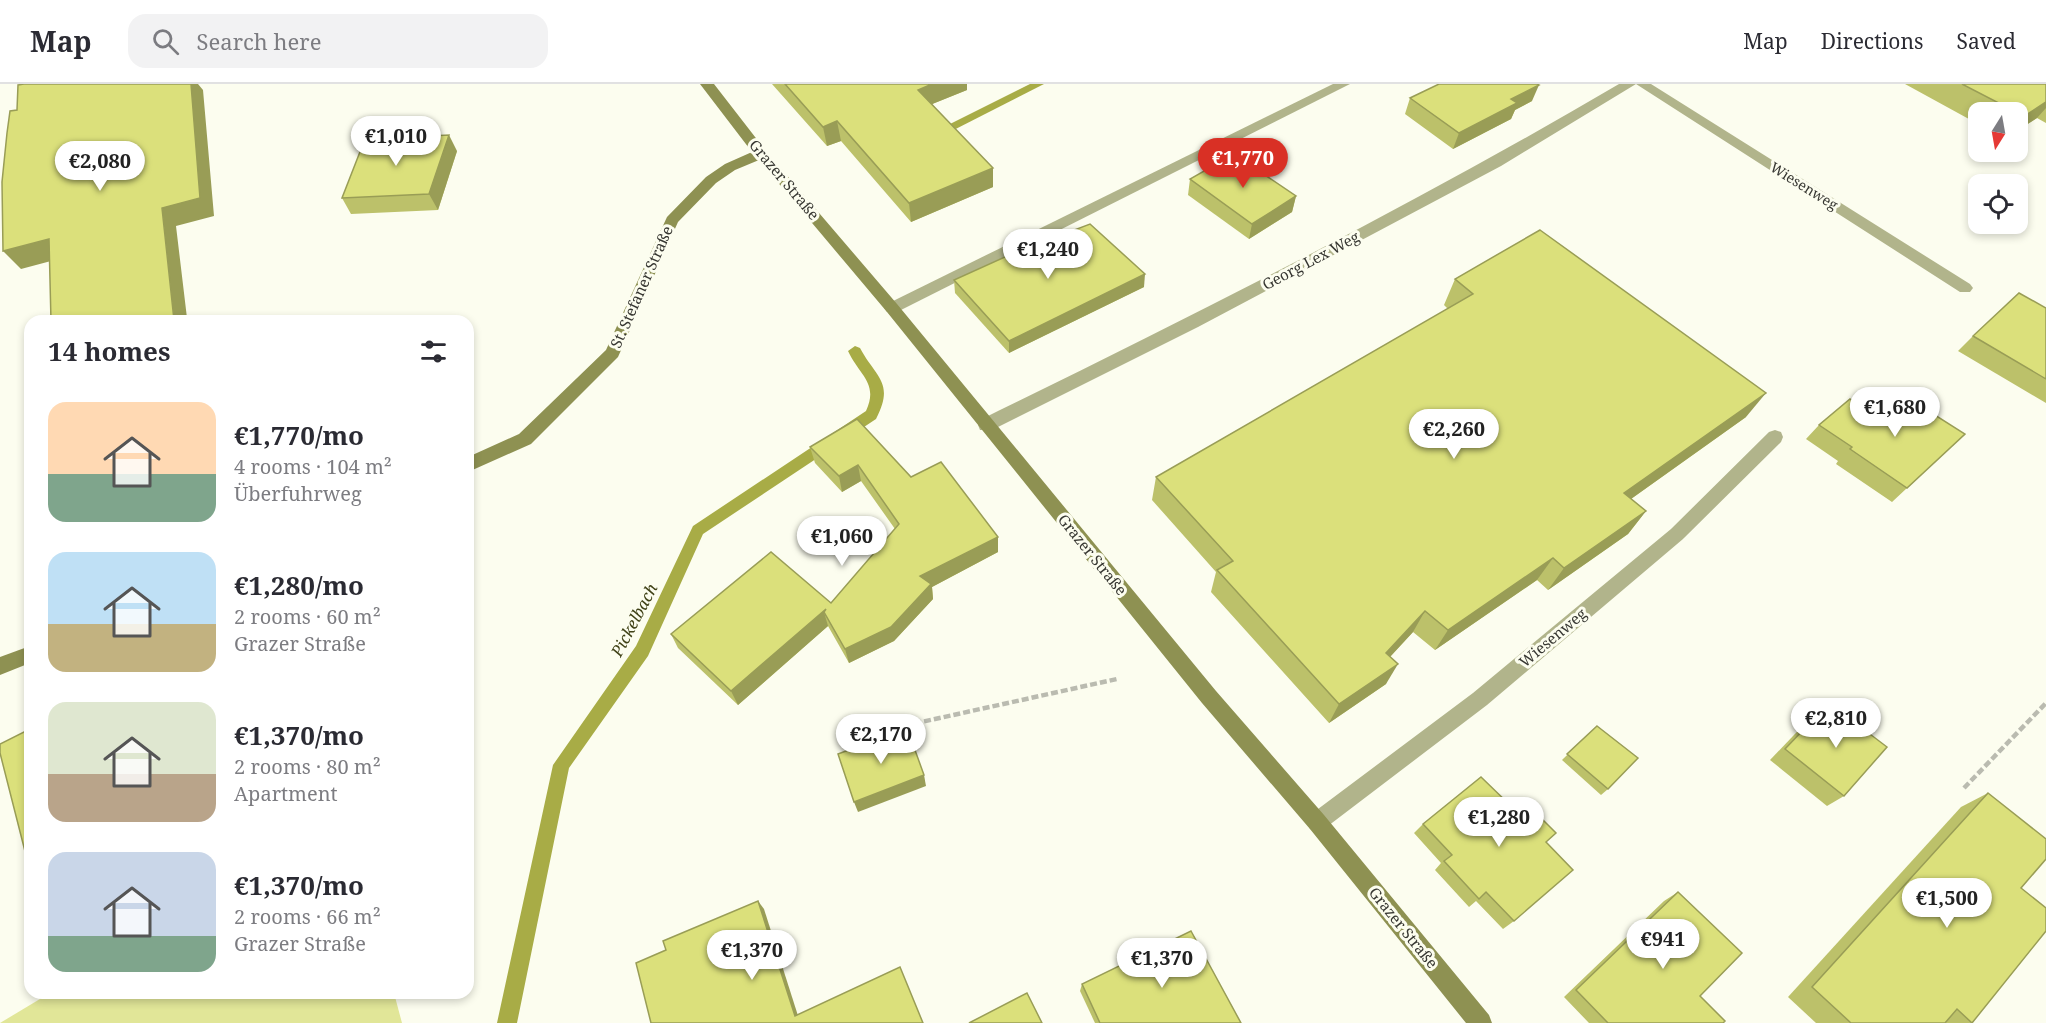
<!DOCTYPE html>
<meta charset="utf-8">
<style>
:root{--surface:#fff;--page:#f2f2f3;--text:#2b2b33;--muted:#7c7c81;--line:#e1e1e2;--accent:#d93025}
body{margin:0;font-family:"Noto Serif",serif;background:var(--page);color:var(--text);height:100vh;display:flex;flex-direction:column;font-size:22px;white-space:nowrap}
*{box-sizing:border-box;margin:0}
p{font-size:20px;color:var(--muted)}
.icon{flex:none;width:33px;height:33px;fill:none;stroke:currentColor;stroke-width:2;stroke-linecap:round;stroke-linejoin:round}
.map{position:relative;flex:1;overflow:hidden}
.details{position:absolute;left:24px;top:231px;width:450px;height:684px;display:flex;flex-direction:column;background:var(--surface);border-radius:18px;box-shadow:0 3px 9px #0003}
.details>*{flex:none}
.needle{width:39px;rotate:191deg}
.tools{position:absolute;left:1968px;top:18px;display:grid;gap:12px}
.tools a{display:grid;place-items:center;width:60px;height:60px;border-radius:12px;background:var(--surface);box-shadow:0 3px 9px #0003;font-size:30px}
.price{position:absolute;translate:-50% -51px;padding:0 14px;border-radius:21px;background:#fff;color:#222;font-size:20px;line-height:39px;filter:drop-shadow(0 2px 3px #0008)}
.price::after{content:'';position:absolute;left:50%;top:36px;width:18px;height:14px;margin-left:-9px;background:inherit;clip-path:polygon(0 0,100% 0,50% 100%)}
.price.current{background:var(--accent);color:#fff}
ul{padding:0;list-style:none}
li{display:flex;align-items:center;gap:18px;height:150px;padding:0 24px}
li span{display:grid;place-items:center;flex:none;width:168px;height:120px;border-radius:18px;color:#555}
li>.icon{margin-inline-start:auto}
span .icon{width:72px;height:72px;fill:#fffc;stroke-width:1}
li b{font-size:26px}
h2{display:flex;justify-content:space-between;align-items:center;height:72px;padding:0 24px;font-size:26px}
header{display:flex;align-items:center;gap:36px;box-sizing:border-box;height:84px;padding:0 30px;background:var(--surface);border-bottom:2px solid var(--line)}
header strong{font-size:28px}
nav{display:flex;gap:33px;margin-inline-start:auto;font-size:21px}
.search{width:420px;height:54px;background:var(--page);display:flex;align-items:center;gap:15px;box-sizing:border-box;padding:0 21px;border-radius:18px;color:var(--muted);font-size:22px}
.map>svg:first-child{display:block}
.green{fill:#e1e698}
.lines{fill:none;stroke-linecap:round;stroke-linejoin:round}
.stream{fill:#a8ac46;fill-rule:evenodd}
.path{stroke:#babbb0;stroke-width:4.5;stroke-dasharray:7 3;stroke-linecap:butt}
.street{fill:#b1b48b;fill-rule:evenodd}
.secondary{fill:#8e9152;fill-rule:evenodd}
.wall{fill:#bcc16a}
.shaded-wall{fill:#999d56}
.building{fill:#dbe07b;stroke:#999d56;stroke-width:1.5}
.labels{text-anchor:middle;stroke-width:6;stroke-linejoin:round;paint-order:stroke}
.far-street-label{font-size:14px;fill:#373732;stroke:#fcfdef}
.street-label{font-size:15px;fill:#373732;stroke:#fcfdef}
.water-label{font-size:16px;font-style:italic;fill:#404217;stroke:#fcfdef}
</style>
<header>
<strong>Map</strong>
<div class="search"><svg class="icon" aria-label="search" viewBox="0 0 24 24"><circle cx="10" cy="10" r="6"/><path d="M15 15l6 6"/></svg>Search here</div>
<nav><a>Map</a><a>Directions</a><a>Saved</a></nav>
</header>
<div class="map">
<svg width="2046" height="939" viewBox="0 0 2046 939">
<rect width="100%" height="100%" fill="#fcfdef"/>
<!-- green -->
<polygon class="green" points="50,909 394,909 402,939 0,939"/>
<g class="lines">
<!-- stream -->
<g class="stream">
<polygon points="1030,0 1044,0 938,54 930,54 928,51"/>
<path d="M 855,262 L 860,264 C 876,294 895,298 876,335 L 703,450 L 648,572 L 569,684 L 517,939 L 497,939 L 553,681 L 636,562 L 693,442 L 866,327 C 879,299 859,291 848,267 Z"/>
</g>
<!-- path -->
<g class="path">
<polyline points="885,646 1117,595"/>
<polyline points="1964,704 2046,619"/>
</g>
<!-- street -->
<g class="street">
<polygon points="1333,0 1350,0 897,228 887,228 884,224 887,220"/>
<path d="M 1619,0 L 1651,0 L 1970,200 L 1973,204 L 1970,208 L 1960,208 L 1636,0 L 1501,82 L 1198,243 L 992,346 L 980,346 L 978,341 L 980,336 C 1196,230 1412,122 1619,0 Z"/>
<polygon points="1775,346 1781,348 1783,353 1781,358 1683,455 1487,621 1324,745 1317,748 1310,745 1307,738 1310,731 1473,609 1671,445 1769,348"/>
</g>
<!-- secondary -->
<g class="secondary">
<polygon points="700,0 714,0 766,67 897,220 1216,607 1324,731 1489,931 1492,939 1466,939 1310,745 1202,619 887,228 759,76 735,86 716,99 678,138 618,273 531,360 468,388 468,373 519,350 606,266 667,133 706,93 725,80 752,68"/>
<polygon points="30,562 30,579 0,591 0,573"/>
</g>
</g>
<!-- wall -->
<g class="wall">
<polygon points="772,0 967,0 967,6 932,20 993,103 911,138 841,57 827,62"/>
<polygon points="1905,0 2046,0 2046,39 2037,34 2018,46 2018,28 1978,28 1978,40"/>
<polygon points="1410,14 1532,17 1515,26 1511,35 1453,65 1405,30"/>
<polygon points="457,67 438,126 351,130 342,114"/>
<polygon points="1190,95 1296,112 1292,128 1249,155 1188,111"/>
<polygon points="1455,195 1746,333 1631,415 1646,427 1628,450 1548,506 1537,496 1435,566 1413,548 1390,573 1386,600 1329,639 1211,508 1216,488 1152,416 1156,393 1448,225 1444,221"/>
<polygon points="954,196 1144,203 1009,269 955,209"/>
<polygon points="2046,224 2046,319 1958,267 1973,252"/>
<polygon points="1883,336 1965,350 1892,418 1836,380 1838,377 1806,355 1819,341"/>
<polygon points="810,363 911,393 998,468 932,503 933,515 894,557 849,579 828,542 738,621 678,564 671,550 831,519 895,445 861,397 842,408 815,379"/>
<polygon points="1829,619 1844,712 1827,722 1770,676 1813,631"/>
<polygon points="1597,642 1608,705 1601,711 1562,676"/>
<polygon points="1988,709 2021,804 1972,939 1816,939 1788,913 1961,723"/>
<polygon points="1511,722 1546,758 1514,837 1503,845 1476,817 1469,823 1435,786 1441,779 1414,749 1423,740"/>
<polygon points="1678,808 1700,912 1723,939 1589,939 1564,913 1664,817"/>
<polygon points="1082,900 1241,939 1095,939 1080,907"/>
</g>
<!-- shaded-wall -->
<g class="shaded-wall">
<polygon points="191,0 198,0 203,6 214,132 176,142 187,234 190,237 175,237 174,236 162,124"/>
<polygon points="932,0 967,0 967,6 920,25 918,6"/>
<polygon points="1539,1 1532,17 1515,26 1511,35 1453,65 1459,49 1511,15"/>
<polygon points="2046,18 2046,24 2037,34 2018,46 2018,39 2023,33"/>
<polygon points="837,37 841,57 827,62 823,43"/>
<polygon points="449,51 457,67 438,126 429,110"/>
<polygon points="993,84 993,103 911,138 909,119"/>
<polygon points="1296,112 1292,128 1249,155 1252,140"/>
<polygon points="49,155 66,173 21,185 3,167"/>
<polygon points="1145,190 1144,203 1009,269 1009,257"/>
<polygon points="1766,309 1746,333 1607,432 1624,409"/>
<polygon points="858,381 861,397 842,408 839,392"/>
<polygon points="1646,427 1628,450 1548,506 1564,484"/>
<polygon points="998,453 998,468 932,503 933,515 894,557 849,579 845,565 920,492"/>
<polygon points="1553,474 1537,496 1435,566 1448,546"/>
<polygon points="826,525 824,528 828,542 738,621 731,607"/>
<polygon points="1425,527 1413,548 1375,589 1386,569"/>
<polygon points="1398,580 1386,600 1329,639 1339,620"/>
<polygon points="924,691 926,702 858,728 854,718"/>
<polygon points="758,817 764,825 800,938 795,932"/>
</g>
<!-- building -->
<g class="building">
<polygon points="24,0 191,0 200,114 162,124 174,236 186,232 186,237 51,237 49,155 3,167 2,98 7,49 10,27 17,26 18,1"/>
<polygon points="785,0 932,0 918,6 993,84 909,119 837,37 823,43"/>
<polygon points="1439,0 1537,0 1539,1 1511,15 1517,19 1459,49 1410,14"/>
<polygon points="1962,0 2046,0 2046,18 2023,33 2018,30 2018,28 2016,28"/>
<polygon points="449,51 429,110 342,114 365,55"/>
<polygon points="1234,70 1296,112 1252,140 1190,95"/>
<polygon points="1090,140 1145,190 1009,257 954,196 1016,168"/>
<polygon points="1540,146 1766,309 1624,409 1646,427 1564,484 1553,474 1448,546 1425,527 1386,569 1398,580 1339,620 1217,486 1233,477 1156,393 1473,210 1455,195"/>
<polygon points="2019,209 2046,224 2046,295 1973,252"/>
<polygon points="1908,314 1965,350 1907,404 1850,365 1852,363 1819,341 1850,315 1883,336"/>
<polygon points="857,335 911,393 941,378 998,453 920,492 931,500 891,543 845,565 824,528 826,525 731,607 671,550 771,468 831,519 899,440 858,381 839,392 810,363"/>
<polygon points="1829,619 1887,663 1844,712 1785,665"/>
<polygon points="1597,642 1638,674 1608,705 1567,670"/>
<polygon points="907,644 924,691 854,718 838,670"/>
<polygon points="30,645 30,787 0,669 0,660"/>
<polygon points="1481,693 1511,722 1521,714 1556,749 1546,758 1573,786 1514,837 1486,808 1479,815 1444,777 1452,771 1423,740"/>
<polygon points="1988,709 2046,755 2046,775 2021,804 2046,824 2046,847 1972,939 1957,925 1945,939 1851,939 1812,903"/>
<polygon points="1678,808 1742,869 1700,912 1725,937 1723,939 1608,939 1576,906"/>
<polygon points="758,817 795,932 900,883 923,939 651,939 636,879 666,866 663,857"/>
<polygon points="1191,847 1241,939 1100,939 1082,900"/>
<polygon points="1027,909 1042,939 969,939"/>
</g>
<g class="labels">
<!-- far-street labels -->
<g class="far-street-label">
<text transform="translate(1804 102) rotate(32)" y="5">Wiesenweg</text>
</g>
<!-- street labels -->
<g class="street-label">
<text transform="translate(784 96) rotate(50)" y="5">Grazer Straße</text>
<text transform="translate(1311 177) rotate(-28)" y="5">Georg Lex Weg</text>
<text transform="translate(642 203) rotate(-66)" y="5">St. Stefaner Straße</text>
<text transform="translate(1092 471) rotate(51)" y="5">Grazer Straße</text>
<text transform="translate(1553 554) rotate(-40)" y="5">Wiesenweg</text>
<text transform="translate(1403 844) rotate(51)" y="5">Grazer Straße</text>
</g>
<!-- water labels -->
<g class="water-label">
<text transform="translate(634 536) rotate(-62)" y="6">Pickelbach</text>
</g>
</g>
</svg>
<div class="tools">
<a><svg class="needle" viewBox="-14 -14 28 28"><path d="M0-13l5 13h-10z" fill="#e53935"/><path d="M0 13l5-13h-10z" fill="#7c7c81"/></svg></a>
<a><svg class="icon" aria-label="locate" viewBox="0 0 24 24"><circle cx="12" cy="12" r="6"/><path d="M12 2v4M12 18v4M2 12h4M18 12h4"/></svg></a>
</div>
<b class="price" style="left:396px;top:83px">€1,010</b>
<b class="price current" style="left:1243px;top:105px">€1,770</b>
<b class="price" style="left:100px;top:108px">€2,080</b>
<b class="price" style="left:1048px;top:196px">€1,240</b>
<b class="price" style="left:1895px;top:354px">€1,680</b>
<b class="price" style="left:1454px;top:376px">€2,260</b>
<b class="price" style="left:842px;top:483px">€1,060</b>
<b class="price" style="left:1836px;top:665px">€2,810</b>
<b class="price" style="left:881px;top:681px">€2,170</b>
<b class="price" style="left:1499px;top:764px">€1,280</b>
<b class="price" style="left:1947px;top:845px">€1,500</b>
<b class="price" style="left:1663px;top:886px">€941</b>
<b class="price" style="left:752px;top:897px">€1,370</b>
<b class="price" style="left:1162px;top:905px">€1,370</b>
<section class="details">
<h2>14 homes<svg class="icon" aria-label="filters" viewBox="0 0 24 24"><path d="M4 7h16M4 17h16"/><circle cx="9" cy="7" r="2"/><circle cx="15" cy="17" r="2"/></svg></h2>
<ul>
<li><span style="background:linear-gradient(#ffd9b3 60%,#7fa58c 0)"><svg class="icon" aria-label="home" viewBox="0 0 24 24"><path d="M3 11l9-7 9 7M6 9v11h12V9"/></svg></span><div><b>€1,770/mo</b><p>4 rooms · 104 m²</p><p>Überfuhrweg</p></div></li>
<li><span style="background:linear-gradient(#bfe0f5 60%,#c2b280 0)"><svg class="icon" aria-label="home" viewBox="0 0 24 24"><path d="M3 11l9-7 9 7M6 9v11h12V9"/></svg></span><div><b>€1,280/mo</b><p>2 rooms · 60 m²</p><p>Grazer Straße</p></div></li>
<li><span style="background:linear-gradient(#dfe7d0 60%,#b9a48a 0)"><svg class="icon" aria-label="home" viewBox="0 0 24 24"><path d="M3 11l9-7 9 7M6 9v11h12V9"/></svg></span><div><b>€1,370/mo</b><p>2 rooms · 80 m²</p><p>Apartment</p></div></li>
<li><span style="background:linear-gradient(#c9d6e8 70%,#7fa58c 0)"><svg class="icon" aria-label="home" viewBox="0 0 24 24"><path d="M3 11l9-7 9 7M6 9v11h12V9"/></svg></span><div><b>€1,370/mo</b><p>2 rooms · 66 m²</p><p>Grazer Straße</p></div></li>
</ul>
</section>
</div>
